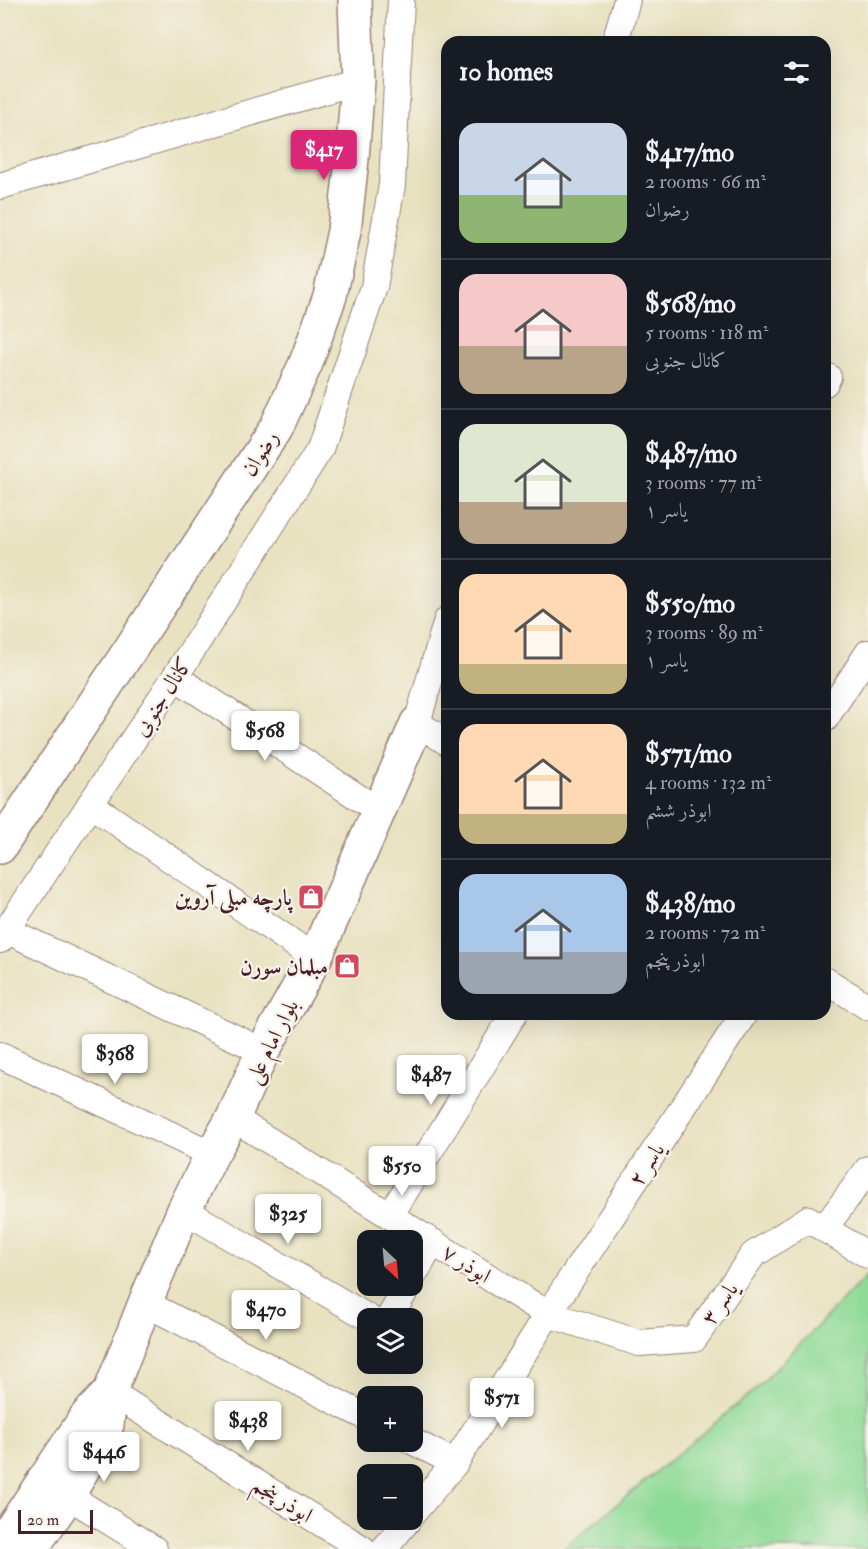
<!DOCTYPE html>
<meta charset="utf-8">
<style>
:root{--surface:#171b24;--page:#242831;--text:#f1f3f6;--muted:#9ea1a6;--line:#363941;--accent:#db2777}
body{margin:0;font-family:"IM FELL Double Pica",Amiri,serif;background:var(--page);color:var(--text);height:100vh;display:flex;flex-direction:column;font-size:22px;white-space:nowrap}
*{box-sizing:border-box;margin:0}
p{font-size:20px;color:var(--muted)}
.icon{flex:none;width:33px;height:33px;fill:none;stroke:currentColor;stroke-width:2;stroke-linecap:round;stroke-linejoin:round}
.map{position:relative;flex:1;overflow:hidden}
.drawer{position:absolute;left:441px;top:36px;width:390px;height:984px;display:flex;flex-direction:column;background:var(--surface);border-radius:18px;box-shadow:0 6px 24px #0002}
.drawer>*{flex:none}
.needle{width:39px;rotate:154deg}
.controls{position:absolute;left:357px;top:1230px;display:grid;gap:12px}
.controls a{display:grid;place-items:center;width:66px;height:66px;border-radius:12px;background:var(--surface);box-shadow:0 6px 24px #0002;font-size:30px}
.scale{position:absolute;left:18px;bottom:15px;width:75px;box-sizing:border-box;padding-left:6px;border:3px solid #4a1f2b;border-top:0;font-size:16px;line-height:21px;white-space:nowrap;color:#4a1f2b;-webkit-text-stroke:4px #f7f3e8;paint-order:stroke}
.price{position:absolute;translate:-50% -51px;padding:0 14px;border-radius:6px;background:#fff;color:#222;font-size:20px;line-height:39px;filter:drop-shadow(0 2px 3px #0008)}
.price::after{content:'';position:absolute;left:50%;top:36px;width:18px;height:14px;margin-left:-9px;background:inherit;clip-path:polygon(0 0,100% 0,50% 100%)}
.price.selected{background:var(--accent);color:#fff}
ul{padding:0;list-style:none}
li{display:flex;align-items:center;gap:18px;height:150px;padding:0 18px}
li+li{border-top:2px solid var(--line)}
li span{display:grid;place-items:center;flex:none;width:168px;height:120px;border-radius:18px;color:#555}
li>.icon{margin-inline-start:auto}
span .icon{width:72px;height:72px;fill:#fffc;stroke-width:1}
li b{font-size:26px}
h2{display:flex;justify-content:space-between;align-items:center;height:72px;padding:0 18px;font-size:26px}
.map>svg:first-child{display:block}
.green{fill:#8eda97;stroke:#6c7c61;stroke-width:1.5}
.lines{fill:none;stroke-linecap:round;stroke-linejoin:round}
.street-casing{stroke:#998076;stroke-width:28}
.secondary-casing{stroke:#998076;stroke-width:36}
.street{stroke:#fff;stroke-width:26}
.secondary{stroke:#fff;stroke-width:33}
.labels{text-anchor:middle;stroke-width:4.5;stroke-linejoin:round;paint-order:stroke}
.street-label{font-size:22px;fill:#4a1f2b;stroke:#f7f3e8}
.poi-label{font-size:22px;font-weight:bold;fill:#4a1f2b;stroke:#f7f3e8;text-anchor:end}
</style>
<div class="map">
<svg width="868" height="1549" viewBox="0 0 868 1549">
<rect width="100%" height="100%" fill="#f7f3e8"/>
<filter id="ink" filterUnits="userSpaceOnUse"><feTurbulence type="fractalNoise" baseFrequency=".0167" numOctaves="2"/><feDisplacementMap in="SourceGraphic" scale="12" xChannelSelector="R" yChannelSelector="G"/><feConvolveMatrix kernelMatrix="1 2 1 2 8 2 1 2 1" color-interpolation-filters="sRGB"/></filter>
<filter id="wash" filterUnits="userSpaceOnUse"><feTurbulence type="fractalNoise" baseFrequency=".008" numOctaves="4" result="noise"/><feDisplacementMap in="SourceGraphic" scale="24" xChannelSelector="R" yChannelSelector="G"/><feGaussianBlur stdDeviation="1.35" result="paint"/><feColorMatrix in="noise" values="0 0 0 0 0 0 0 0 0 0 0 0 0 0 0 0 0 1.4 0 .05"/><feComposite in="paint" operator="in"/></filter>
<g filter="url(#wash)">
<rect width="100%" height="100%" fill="#e8e2c1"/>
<!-- green -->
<polygon class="green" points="868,1274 868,1549 563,1549 756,1389"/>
</g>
<g filter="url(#ink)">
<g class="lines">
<defs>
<g id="street">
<polyline points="615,42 627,0"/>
<polyline points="0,186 358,81"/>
<polyline points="825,383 828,377"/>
<polyline points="447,620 417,723 447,742"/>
<polyline points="175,677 379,811"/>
<polyline points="825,719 868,653"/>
<polyline points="90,804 315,958"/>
<polyline points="6,930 263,1051"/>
<polyline points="0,940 175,677 320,449 374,287 392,185 401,0"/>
<polyline points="825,980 868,1007"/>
<polyline points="0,1055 212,1154"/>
<polyline points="233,1118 548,1314 639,1343 694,1339 753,1255 808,1219 868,1255"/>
<polyline points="184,1210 369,1318"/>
<polyline points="393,1217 396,1206 514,1014"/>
<polyline points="824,1229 868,1169"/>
<polyline points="412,1278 433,1242"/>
<polyline points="145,1303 368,1418"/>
<polyline points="389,1318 408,1286"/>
<polyline points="110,1392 363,1549"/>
<polyline points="412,1441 455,1463"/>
<polyline points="68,1496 154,1549"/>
<polyline points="412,1514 455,1463 548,1314 744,1014"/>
<polyline points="384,1549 408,1520"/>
</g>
<g id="secondary">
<polyline points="0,847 276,428 306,363 330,296 344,231 352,159 358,81 355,0"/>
<polyline points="0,1546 87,1416 109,1393"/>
<polyline points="31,1549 68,1496 107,1425 110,1392 145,1303 184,1210 212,1154 233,1118 263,1051 315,958 417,723"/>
</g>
</defs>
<!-- street casing -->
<use href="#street" class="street-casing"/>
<!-- secondary casing -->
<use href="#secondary" class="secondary-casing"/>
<!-- street -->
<use href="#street" class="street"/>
<!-- secondary -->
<use href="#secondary" class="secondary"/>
</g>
</g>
<!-- icons -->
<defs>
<symbol id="shop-square" viewBox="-11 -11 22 22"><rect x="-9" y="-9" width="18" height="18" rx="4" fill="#d1495b" stroke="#f7f3e8"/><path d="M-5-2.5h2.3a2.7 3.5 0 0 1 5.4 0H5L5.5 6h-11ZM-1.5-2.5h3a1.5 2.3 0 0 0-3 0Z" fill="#fff"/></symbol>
</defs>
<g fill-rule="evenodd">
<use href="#shop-square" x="296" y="882" width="30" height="30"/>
<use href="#shop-square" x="332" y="951" width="30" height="30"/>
</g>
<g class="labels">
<!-- street labels -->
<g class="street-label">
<text transform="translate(259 453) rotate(-58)" y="8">رضوان</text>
<text transform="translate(162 696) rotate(-57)" y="8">کانال جنوبی</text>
<text transform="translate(271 1041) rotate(-63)" y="8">بلوار امام علی</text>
<text transform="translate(646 1164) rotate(-57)" y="8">یاسر ۲</text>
<text transform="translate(467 1263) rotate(32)" y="8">ابوذر ۷</text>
<text transform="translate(719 1303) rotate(-55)" y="8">یاسر ۳</text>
<text transform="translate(283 1499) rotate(32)" y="8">ابوذر پنجم</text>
</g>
<!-- poi labels -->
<g class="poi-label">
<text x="292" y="905">پارچه مبلی آروین</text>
<text x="328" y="974">مبلمان سورن</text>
</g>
</g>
</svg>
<div class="controls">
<a><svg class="needle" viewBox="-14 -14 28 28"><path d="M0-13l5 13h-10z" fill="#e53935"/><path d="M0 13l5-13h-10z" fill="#9ea1a6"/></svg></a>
<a><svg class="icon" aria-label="layers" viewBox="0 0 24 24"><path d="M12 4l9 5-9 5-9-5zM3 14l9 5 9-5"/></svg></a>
<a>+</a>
<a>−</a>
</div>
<div class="scale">20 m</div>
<b class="price selected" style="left:324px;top:181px">$417</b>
<b class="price" style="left:265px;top:762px">$568</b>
<b class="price" style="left:115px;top:1085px">$368</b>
<b class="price" style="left:431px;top:1106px">$487</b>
<b class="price" style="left:402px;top:1197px">$550</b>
<b class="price" style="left:288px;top:1245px">$325</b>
<b class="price" style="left:266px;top:1341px">$470</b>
<b class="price" style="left:502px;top:1429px">$571</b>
<b class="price" style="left:248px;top:1452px">$438</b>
<b class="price" style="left:104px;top:1483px">$446</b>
<section class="drawer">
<h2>10 homes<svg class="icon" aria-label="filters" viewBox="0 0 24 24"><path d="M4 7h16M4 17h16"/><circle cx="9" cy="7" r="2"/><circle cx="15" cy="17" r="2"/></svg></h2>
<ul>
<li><span style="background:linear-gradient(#c9d6e8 60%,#8fb573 0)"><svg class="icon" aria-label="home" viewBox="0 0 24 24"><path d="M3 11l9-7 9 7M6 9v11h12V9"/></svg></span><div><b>$417/mo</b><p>2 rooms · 66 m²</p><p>رضوان</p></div></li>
<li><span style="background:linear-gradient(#f6c9c9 60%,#b9a48a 0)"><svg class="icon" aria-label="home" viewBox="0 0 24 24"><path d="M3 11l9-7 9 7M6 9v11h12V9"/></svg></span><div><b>$568/mo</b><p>5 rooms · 118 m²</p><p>کانال جنوبی</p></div></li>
<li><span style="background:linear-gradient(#dfe7d0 65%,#b9a48a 0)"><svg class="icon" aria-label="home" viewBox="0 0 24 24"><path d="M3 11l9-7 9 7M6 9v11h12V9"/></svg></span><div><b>$487/mo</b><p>3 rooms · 77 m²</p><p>یاسر ۱</p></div></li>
<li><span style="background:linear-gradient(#ffd9b3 75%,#c2b280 0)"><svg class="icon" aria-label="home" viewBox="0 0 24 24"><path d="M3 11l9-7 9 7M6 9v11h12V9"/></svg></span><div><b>$550/mo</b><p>3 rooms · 89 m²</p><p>یاسر ۱</p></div></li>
<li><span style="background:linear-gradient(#ffd9b3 75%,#c2b280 0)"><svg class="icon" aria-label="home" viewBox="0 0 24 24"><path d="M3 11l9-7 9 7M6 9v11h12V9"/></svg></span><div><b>$571/mo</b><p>4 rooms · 132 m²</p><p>ابوذر ششم</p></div></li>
<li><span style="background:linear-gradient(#a9c7e8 65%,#9aa5b1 0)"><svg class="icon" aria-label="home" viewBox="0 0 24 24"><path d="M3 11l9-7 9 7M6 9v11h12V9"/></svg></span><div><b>$438/mo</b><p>2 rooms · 72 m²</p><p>ابوذر پنجم</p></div></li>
</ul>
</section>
</div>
